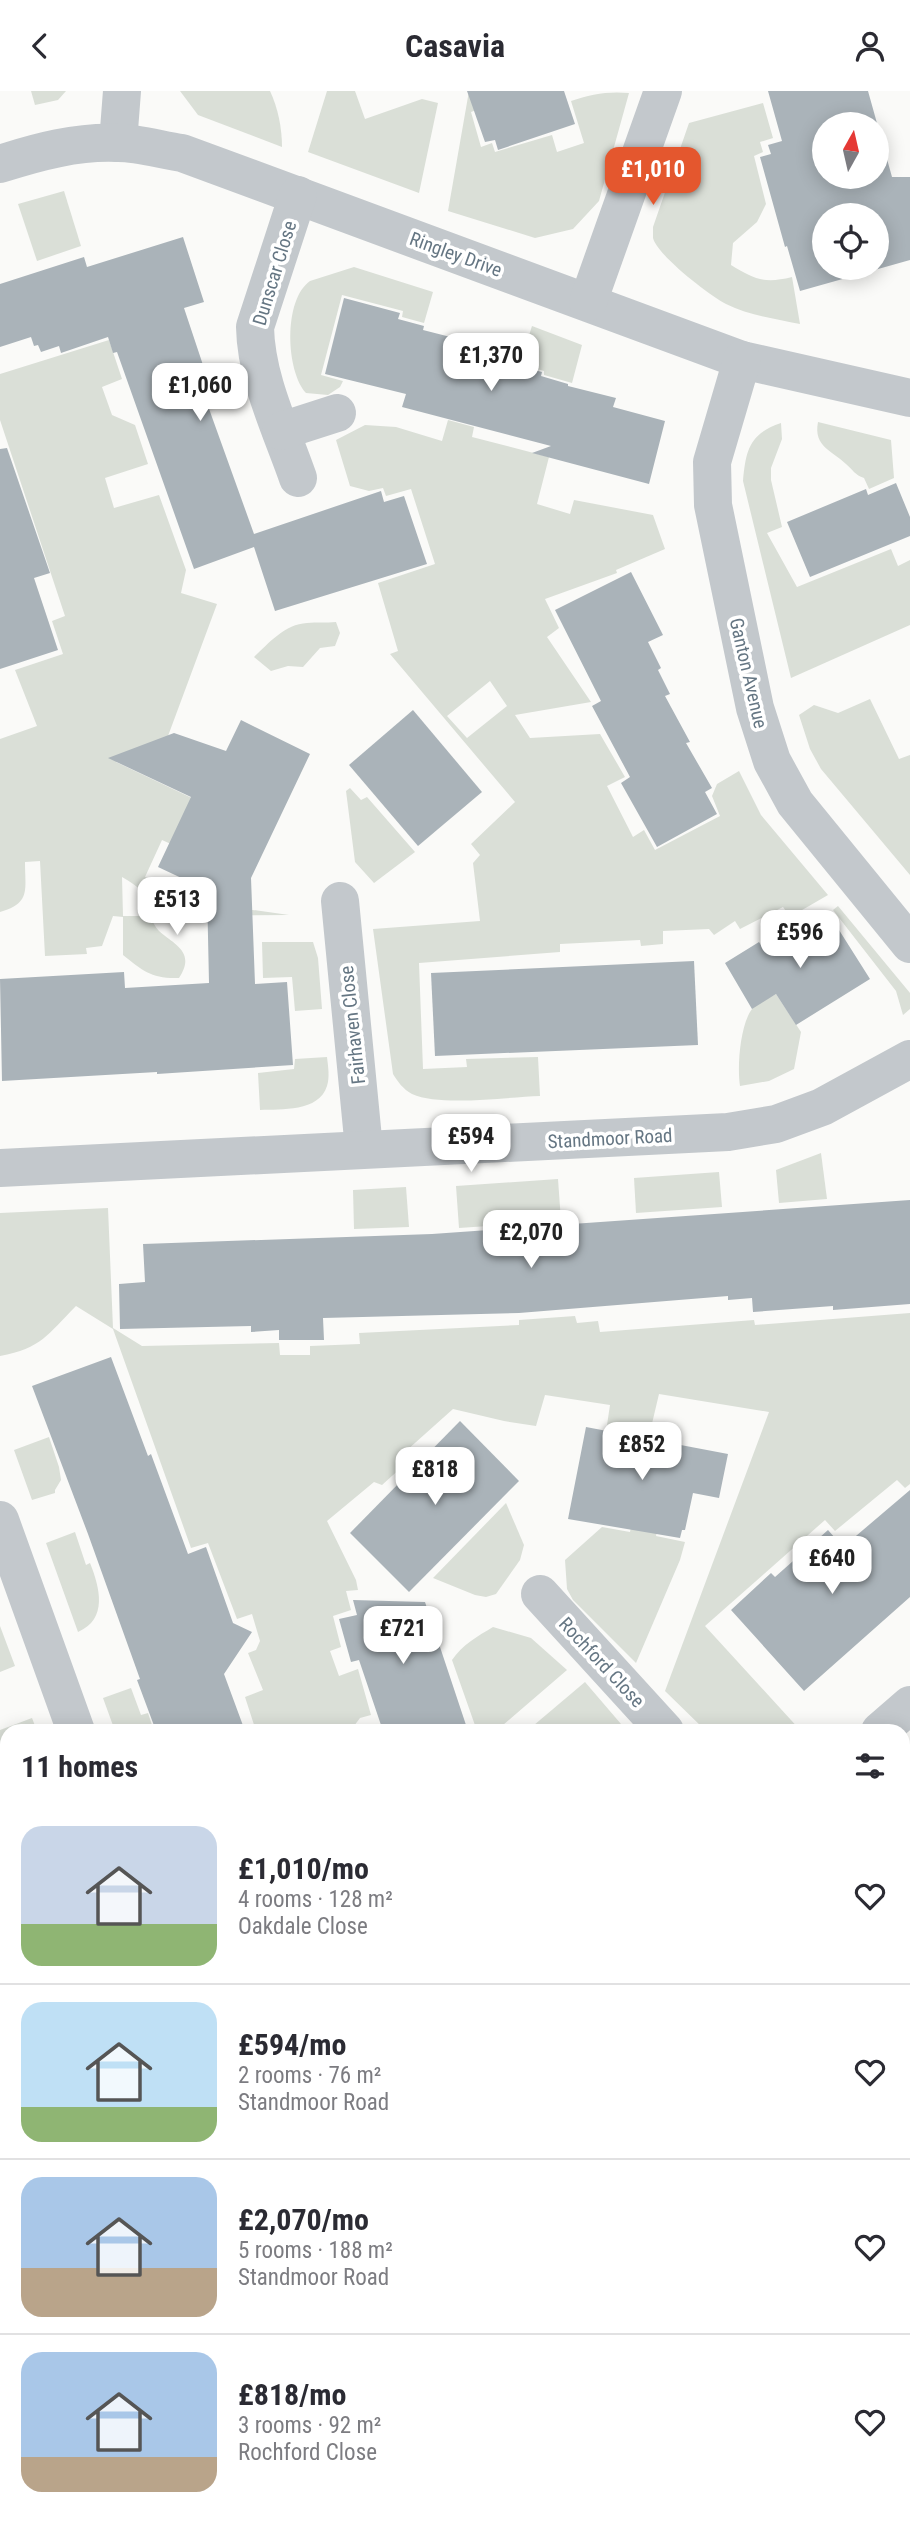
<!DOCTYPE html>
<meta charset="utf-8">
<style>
:root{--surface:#fff;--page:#f2f2f3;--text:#2b2b33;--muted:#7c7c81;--line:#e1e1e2;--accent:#e4572e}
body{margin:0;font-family:"Roboto Condensed",sans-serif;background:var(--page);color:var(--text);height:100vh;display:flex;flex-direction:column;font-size:26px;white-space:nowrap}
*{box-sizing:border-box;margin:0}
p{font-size:23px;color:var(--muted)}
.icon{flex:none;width:38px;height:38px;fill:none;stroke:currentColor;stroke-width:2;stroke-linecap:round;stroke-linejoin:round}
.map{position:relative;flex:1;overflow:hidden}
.panel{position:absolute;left:0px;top:1633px;width:910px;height:800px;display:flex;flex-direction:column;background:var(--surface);border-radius:21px 21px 0 0;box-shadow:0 4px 18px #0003}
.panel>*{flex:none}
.needle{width:46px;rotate:8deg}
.fabs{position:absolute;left:812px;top:21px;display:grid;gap:14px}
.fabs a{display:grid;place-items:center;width:77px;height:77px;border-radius:50%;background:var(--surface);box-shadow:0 4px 18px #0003;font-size:35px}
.price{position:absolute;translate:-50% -60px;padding:0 16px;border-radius:14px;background:#fff;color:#222;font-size:23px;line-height:46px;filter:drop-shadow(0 2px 4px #0008)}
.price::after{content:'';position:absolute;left:50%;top:42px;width:21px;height:16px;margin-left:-10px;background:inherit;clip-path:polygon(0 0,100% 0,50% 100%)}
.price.current{background:var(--accent);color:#fff}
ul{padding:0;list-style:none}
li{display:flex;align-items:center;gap:21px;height:175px;padding:0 21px}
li+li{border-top:2px solid var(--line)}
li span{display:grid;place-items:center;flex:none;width:196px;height:140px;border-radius:21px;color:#555}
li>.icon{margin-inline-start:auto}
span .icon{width:84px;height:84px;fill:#fffc;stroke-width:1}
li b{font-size:30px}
h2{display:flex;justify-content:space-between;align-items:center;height:84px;padding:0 21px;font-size:30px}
header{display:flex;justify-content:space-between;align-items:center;height:91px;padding:0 21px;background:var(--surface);font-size:32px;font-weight:700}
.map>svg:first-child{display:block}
.green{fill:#dadfd7;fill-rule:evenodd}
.building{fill:#aab3b9;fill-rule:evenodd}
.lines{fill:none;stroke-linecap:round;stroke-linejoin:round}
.minor{stroke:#c3c8cc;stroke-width:38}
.labels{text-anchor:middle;stroke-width:7;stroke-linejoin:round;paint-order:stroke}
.street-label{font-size:19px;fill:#657683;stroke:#fff}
</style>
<header><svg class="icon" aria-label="back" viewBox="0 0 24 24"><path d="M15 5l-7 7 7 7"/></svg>Casavia<svg class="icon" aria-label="person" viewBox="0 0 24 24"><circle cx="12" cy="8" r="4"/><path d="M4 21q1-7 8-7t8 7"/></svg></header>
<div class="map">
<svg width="910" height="2432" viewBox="0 0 910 2432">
<rect width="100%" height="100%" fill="#fafaf8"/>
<!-- green -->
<g class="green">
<polygon points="31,0 66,0 58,9 35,14"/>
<path d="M 180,0 L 270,0 C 278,17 282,37 282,56 L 198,24 Z"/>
<polygon points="327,0 355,0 365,28 422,8 438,12 419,102 308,61"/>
<path d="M 469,0 L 482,17 L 471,21 L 481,56 L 492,52 L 495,61 L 552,44 L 557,61 L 584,52 L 571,10 C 590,3 609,0 629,2 L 599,110 L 573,138 L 535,147 L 448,120 Z"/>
<path d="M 763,12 L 773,47 L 760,51 L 763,61 L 754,65 L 766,113 L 757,131 L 733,152 L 731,174 C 754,188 764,193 792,186 L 800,233 C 775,228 748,224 726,213 C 709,204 658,165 653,147 C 653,144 653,140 653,136 L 689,32 Z"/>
<polygon points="64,100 81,155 37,170 18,113"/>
<path d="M 354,176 L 433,201 L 424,232 L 402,226 L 403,220 L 342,204 L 321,284 L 343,290 L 340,296 L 328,304 L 306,302 C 286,280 283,209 310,190 Z"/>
<polygon points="532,235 582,254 572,292 544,284 544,280 520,273"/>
<path d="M 109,249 L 122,288 L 102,296 L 112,324 L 135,334 L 148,373 L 105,387 L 114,417 L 159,404 L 186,479 L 181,502 L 217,513 L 168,645 L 116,671 L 194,708 L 173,754 L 162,749 L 145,786 L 203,812 L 289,824 L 158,825 C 150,805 141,797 122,786 L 123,825 L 150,825 C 153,831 155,836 159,840 C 175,854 196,861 179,887 C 152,888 143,880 123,864 L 123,826 L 113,825 L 102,855 L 86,857 L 87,863 L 45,865 L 40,770 L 25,771 C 25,799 31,812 0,821 L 0,648 L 37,635 L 15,579 L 63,563 L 52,530 L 65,525 L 0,329 L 0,283 Z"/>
<path d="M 448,329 L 474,336 L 472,346 L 549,366 L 537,413 L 570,423 L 574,409 L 653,424 L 665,458 L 616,479 L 617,482 L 545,508 L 559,537 L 547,546 L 591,611 L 515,624 L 530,647 L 600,643 L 625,686 L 607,695 L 633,746 L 644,739 L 655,759 L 720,725 L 712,705 L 717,693 L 739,680 L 761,724 L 828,804 L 790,826 L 783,816 L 740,838 L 735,830 L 714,844 L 709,838 L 663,840 L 663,853 L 641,855 L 640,849 L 560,853 L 560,861 L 419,872 L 423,978 L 467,976 L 466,968 L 538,966 L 540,1005 C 506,1006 441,1016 412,1003 C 403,998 398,991 393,983 L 373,838 L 480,830 L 473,772 L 480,764 L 471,753 L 515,711 L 390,563 L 398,560 L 378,492 L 435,473 L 411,398 L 386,405 L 383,397 L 369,400 L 350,395 L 336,349 L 365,334 L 396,336 L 442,350 ZM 490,590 L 507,615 L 467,647 L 447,625 Z"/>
<path d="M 818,331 L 891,349 L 894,387 L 869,398 L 864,387 C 855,384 853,379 846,373 C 833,360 813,356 818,331 Z"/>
<path d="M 781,332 L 782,348 L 771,377 L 771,389 L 782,436 L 767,442 L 797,496 L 891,458 L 898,475 L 910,469 L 910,534 L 791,587 L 743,390 C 746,359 749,343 781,332 Z"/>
<path d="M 336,531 L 340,542 L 335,555 L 320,557 L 303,576 L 288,575 L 271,580 L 254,566 C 269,552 285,533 307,532 C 317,531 326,532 336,531 Z"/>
<polygon points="870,608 899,668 910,664 910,784 821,678 810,658 799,624 814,614 838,622"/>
<polygon points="350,697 361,709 367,706 415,761 374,792 355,771 346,700"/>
<polygon points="838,815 910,902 910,918 903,924 896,900 833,819"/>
<polygon points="262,851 313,851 318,867 322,918 295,920 292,886 263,887"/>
<path d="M 776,903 L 801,941 L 794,978 L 769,990 L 740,995 C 737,976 740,934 752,918 C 757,912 769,907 776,903 Z"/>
<path d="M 327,966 C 328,975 330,986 327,995 C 319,1021 281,1018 260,1019 L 258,982 L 294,978 L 295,968 Z"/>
<polygon points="821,1062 827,1108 779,1112 776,1079"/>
<polygon points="719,1081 722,1116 636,1122 634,1087"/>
<polygon points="558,1088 561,1130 459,1137 456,1095"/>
<polygon points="406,1096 409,1136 354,1138 353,1099"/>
<path d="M 108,1117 L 113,1237 L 142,1255 L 279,1252 L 280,1264 L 310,1264 L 310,1255 L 360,1253 L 359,1242 L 519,1234 L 519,1229 L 575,1225 L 577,1232 L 598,1230 L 600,1241 L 754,1229 L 755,1234 L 910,1222 L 910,1393 L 905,1397 L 897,1389 L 835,1440 L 825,1429 L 705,1535 L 801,1640 L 706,1640 L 665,1600 L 769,1321 L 659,1303 L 650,1341 L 607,1334 L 610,1314 L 545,1304 L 536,1335 L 504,1330 L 453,1318 L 406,1360 L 413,1366 L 382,1394 L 374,1391 L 327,1430 L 356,1489 L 358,1499 L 346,1500 L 351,1519 L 333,1525 L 341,1556 L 330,1560 L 339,1585 L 358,1578 L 371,1624 L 360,1627 L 354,1635 L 356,1640 L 256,1640 L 245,1606 L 263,1599 L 248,1562 L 256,1559 L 260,1550 L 252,1523 L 237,1528 L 208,1452 L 191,1457 L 113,1238 L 76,1215 C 47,1244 42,1257 0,1265 L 0,1122 Z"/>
<polygon points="49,1346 59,1376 61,1389 55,1399 55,1402 32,1409 14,1359"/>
<polygon points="506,1412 524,1454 520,1469 496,1503 486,1506 475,1504 433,1487"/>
<polygon points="632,1431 658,1436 656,1445 685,1451 680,1469 636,1572 573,1509 567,1498 565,1469 602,1436 630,1441"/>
<path d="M 75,1441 L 86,1474 L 90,1472 C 100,1497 108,1528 78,1541 L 46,1452 Z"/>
<polygon points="0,1535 15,1575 0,1581"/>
<path d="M 493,1536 L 531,1547 L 567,1579 L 496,1640 L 477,1640 L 452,1569 C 462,1554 478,1545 493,1536 Z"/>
<polygon points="585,1591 627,1640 527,1640"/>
<polygon points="131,1597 141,1624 148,1622 154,1640 115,1640 103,1607"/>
<polygon points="32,1627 37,1640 7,1640 7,1669 0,1649 0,1639"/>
<polygon points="910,1858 910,2047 903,2052 903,1864"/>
<polygon points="0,2057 7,2078 7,2392 0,2399"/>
<polygon points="903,2278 910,2288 910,2363 903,2370"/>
<polygon points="41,2426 182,2426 187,2427 183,2432 47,2432"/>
<polygon points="444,2426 639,2426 632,2432 441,2432"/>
</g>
<!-- building -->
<g class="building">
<polygon points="467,0 564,0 575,33 498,59 495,49 485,51"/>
<path d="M 768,0 L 868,0 L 892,86 L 910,86 L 910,169 L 800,200 L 787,155 L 785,156 L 760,66 L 771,63 L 768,54 L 782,50 ZM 824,33 L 877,33 L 877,86 L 824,86 ZM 824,124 L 877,124 L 877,177 L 824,177 Z"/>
<polygon points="183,146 204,211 184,217 216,313 208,315 254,443 381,400 384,411 404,405 427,473 275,520 254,456 194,478 117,261 113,262 108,246 61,262 59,255 41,261 38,254 34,255 31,246 0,256 0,193 84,166 87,176"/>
<polygon points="344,207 400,222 398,228 424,235 423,239 470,251 468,256 496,264 494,269 542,281 541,285 568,293 568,295 616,307 613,316 665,330 649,393 532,362 551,355 402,316 406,303 325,283"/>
<polygon points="7,357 50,482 34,487 58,559 0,578 0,358"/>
<polygon points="896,392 910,426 910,445 810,486 787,431 866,398 868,404"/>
<polygon points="631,481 663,544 648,551 661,577 658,579 670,603 665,605 690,651 686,652 712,697 705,701 717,723 657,756 621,692 630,686 592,615 601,610 555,519"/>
<polygon points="413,619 482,701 418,755 349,674"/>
<polygon points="241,629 310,663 251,787 255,893 287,891 293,974 157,983 157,981 2,990 0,888 124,881 125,897 209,892 207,799 158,776 191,706 108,667 174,642 226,660"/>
<polygon points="827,820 870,888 796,934 776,903 752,918 725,872 759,851 764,859"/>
<polygon points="694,870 698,954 435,965 431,882"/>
<polygon points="910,1109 910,1213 833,1219 833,1215 753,1221 752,1207 728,1209 728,1205 519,1222 323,1227 324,1249 279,1249 279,1239 251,1241 251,1235 120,1238 119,1193 145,1191 143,1153 432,1143"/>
<polygon points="111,1266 148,1365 151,1363 188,1463 206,1456 233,1532 252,1541 224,1583 245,1640 156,1640 137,1589 140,1588 88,1443 32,1295"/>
<polygon points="460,1330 519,1390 409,1501 350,1442"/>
<polygon points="586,1336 728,1363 719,1407 693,1402 685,1439 682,1439 680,1447 568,1428"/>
<polygon points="910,1399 910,1506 804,1600 731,1519 771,1482 775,1486 828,1439 843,1456"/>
<polygon points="353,1509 425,1511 468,1640 383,1640 359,1569 351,1571 339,1528 357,1524"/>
</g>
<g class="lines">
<!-- minor -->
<g class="minor">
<polyline points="118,52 122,0"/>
<path d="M 0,73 C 37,61 78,50 118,52 C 139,52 161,59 182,62 L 742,269 L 910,307"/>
<path d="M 298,104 L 255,236 C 256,288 281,338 298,387"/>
<polyline points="588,211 663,0"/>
<polyline points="742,269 712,371 713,414 755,617 772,670 795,712 910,853"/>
<polyline points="281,340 337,322"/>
<polyline points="340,810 364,1058"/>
<polyline points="0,1077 728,1041 776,1033 822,1016 910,968"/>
<polyline points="0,1429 76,1640"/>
<polyline points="540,1503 665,1640"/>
<polyline points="880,1640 910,1614"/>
<polyline points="235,2432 242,2426"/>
</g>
</g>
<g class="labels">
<!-- street labels -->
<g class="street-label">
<text transform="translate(456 163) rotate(20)" y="7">Ringley Drive</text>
<text transform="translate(274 182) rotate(-73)" y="7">Dunscar Close</text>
<text transform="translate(749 582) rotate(77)" y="7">Ganton Avenue</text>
<text transform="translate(352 934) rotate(-96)" y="7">Fairhaven Close</text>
<text transform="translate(610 1047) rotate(-3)" y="7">Standmoor Road</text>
<text transform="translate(602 1571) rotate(47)" y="7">Rochford Close</text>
</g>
</g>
</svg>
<div class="fabs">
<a><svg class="needle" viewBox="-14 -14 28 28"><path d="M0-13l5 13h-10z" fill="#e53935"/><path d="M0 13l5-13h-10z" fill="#7c7c81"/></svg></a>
<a><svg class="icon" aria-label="locate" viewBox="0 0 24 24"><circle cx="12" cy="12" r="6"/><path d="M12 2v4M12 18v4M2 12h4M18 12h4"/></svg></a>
</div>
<b class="price current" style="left:653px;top:116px">£1,010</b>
<b class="price" style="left:491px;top:302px">£1,370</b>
<b class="price" style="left:200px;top:332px">£1,060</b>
<b class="price" style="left:177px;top:846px">£513</b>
<b class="price" style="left:800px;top:879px">£596</b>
<b class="price" style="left:471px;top:1083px">£594</b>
<b class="price" style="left:531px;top:1179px">£2,070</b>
<b class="price" style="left:642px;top:1391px">£852</b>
<b class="price" style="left:435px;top:1416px">£818</b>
<b class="price" style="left:832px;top:1505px">£640</b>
<b class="price" style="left:403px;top:1575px">£721</b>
<section class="panel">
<h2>11 homes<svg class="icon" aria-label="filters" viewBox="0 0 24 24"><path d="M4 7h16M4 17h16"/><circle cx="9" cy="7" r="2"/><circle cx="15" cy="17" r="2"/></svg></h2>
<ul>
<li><span style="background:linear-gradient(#c9d6e8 70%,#8fb573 0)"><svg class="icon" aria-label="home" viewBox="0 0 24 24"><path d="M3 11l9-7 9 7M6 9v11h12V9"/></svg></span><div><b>£1,010/mo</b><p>4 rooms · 128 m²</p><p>Oakdale Close</p></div><svg class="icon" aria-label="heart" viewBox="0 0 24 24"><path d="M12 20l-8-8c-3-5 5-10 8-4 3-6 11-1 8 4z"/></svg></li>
<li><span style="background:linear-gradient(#bfe0f5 75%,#8fb573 0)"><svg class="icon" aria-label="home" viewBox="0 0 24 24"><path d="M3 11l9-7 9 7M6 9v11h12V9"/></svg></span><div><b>£594/mo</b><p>2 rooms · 76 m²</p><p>Standmoor Road</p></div><svg class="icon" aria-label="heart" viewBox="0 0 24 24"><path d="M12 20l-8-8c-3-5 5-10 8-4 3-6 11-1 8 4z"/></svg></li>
<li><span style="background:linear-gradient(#a9c7e8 65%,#b9a48a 0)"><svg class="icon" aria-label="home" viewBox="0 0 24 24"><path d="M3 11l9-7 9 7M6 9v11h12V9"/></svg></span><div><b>£2,070/mo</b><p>5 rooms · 188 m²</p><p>Standmoor Road</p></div><svg class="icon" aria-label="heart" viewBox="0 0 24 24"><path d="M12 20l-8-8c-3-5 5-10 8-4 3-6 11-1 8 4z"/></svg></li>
<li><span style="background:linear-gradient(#a9c7e8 75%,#b9a48a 0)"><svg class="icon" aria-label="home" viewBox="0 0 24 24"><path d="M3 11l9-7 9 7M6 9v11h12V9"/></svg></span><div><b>£818/mo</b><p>3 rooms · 92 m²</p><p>Rochford Close</p></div><svg class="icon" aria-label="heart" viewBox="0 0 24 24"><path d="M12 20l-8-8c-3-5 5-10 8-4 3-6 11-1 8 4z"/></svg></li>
</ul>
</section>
</div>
